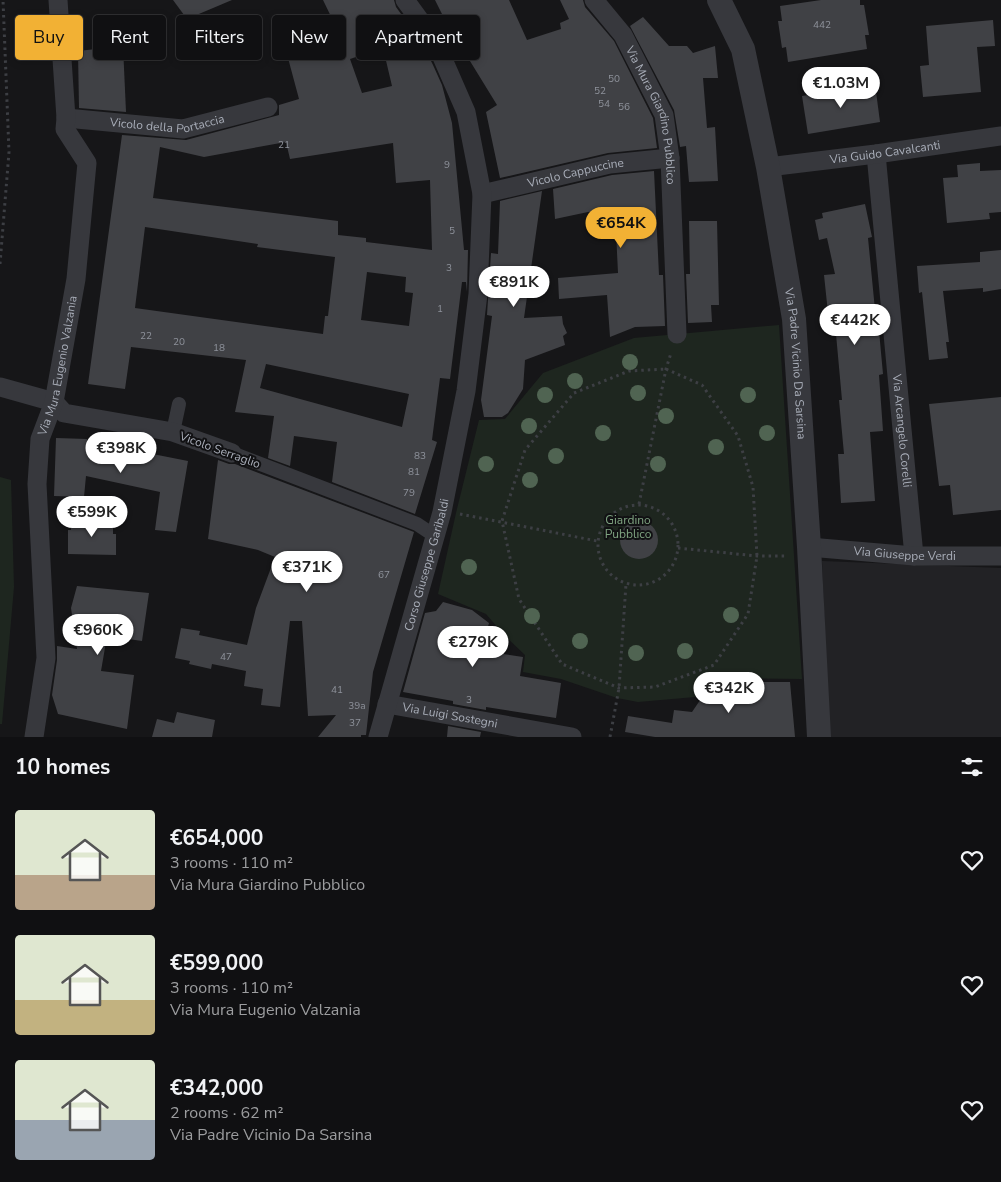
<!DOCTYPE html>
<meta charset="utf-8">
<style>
:root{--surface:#101012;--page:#1e1e20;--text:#f1f3f6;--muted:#9c9d9f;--line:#303032;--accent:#f2b134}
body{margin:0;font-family:"Nunito Sans",sans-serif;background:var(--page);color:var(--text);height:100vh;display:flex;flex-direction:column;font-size:19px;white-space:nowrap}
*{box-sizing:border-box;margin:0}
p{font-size:16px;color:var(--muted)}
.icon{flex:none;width:28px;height:28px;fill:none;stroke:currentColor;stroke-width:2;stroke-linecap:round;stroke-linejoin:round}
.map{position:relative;height:737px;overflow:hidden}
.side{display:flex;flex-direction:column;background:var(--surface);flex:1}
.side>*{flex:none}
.guide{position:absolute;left:15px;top:15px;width:500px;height:45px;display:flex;gap:10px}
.price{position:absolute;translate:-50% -42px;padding:0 11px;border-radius:18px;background:#fff;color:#222;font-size:16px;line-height:32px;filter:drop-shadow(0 1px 2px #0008)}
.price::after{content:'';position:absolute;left:50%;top:30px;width:15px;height:11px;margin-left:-8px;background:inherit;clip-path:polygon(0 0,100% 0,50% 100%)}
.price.on{background:var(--accent);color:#111}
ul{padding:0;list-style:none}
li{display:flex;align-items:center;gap:15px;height:125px;padding:0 15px}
li span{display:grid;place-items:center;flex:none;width:140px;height:100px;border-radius:5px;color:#555}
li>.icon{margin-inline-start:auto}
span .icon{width:60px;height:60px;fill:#fffc;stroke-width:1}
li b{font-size:21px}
h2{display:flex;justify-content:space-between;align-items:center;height:60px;padding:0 15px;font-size:21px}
.chip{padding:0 18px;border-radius:5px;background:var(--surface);box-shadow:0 2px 8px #0003,0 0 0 1px var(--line);font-size:18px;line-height:45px}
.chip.on{background:var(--accent);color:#111}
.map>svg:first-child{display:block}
.built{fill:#222225}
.green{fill:#1e261f}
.building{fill:#404145;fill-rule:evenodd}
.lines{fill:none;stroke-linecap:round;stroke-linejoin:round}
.path{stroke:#3d3f44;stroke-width:3;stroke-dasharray:2.5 4;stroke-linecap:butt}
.pedestrian{stroke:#37383d;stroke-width:14}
.minor{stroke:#37383d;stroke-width:19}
.tertiary{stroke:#37383d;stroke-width:24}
.tree{fill:#506452}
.labels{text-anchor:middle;stroke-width:4;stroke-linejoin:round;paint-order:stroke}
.number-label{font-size:10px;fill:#8e929b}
.street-label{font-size:12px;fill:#a8adb8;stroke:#111113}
.park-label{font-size:12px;fill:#7fa381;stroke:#111113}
</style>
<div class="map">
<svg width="1001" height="737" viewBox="0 0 1001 737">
<rect width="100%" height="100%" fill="#161618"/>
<!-- built -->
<polygon class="built" points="822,561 1001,568 1001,737 829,737"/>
<!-- green -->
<g class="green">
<polygon points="779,325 802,679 719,678 695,697 638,702 617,698 561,679 523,672 525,655 505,636 486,614 438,594 456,513 479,420 505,419 543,373 634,338"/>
<polygon points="0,477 11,480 14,587 2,724 0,724"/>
</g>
<!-- building -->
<g class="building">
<polygon points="173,0 232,0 187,19"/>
<path d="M 323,0 L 394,0 L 396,7 L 422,43 L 433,65 L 442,85 L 452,123 L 464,250 L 468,250 L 467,292 L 466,282 L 462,282 L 450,379 L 440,378 L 432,440 L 437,442 L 415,514 L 332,482 L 337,442 L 294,436 L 290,466 L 268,458 L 274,416 L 235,412 L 246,360 L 131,347 L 125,389 L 88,384 L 122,135 L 186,140 L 279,115 L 279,105 L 299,99 L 288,58 L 339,33 ZM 383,48 L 392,86 L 362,93 L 350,59 ZM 286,142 L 290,159 L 393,143 L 396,183 L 430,180 L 432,250 L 366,242 L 366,238 L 338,235 L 338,221 L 153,198 L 160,147 L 204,157 ZM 145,227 L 258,244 L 257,247 L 335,257 L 328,316 L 325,316 L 323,334 L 135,308 ZM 367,272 L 406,277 L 405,292 L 413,293 L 409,326 L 361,320 ZM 266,364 L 409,394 L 402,427 L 260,388 Z"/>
<polygon points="435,0 509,0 527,40 561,29 560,23 569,19 560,0 583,0 585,7 614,41 653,118 657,148 608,153 500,178 486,112 497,105 446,22"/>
<polygon points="821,0 860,0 860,5 864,5 869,35 865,35 867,49 788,62 786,47 782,48 778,21 782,21 780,6"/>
<polygon points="643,17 669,46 687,46 693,53 715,46 718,78 703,78 707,128 715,127 718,181 689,182 686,146 680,147 674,110 630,26"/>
<polygon points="993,20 995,46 977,47 981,92 923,97 920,66 929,65 926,26"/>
<polygon points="123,46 126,112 79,108 78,51"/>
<polygon points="875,84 880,122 808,134 802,96"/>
<polygon points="980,163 980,171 1001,170 1001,212 989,213 990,219 947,223 943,178 958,177 957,165"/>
<polygon points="654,171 659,275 663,275 665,326 635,327 610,337 607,295 559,299 558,278 618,273 615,211 588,212 555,219 553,189 612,175"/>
<polygon points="542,191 524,318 562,316 563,324 567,333 563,336 565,345 525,360 523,389 508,413 502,417 484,417 481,400 492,316 487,315 491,253 498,254 500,201"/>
<polygon points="865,204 872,237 868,238 876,320 878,320 883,374 879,375 883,431 870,432 875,501 841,503 838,454 844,454 839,400 842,400 834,312 828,313 824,275 835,274 827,238 819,240 815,220 823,218 822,213"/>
<polygon points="689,221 717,221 719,305 711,305 712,322 688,323 686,274 690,274"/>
<polygon points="1001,250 1001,289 983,292 983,288 943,291 949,342 946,342 948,358 929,360 922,292 919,293 917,266 980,262 980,252"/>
<polygon points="1001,397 1001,510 953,515 950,485 939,486 929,404"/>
<polygon points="56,438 87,439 87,441 188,461 176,532 155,530 160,492 86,476 84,497 54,496"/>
<polygon points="218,460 229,464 235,464 414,532 373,672 366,735 361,735 361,737 318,737 336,715 308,716 302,621 290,621 280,707 261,705 263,689 244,686 246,671 212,664 211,669 189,664 190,661 175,658 181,628 200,631 199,635 247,645 256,608 275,557 258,550 208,539"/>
<circle cx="639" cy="540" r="19"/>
<polygon points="71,521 113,522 113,534 116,534 116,555 68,554 68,530 71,530"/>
<polygon points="77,586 149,593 142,641 107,636 101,671 134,675 127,729 58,714 52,695 57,660 57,646 77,649 71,608"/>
<polygon points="443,602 472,610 489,623 482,649 483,651 523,657 520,676 561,683 556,718 486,707 486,710 453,704 453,701 403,692 425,613 436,611"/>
<polygon points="719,682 790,682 795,737 655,737 625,732 628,716 672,723 674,710 692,712 707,690"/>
<polygon points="177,712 215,720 212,737 152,737 157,719 174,723"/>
<polygon points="448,726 481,732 480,737 447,737"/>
</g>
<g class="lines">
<!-- path -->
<g class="path">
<polyline points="0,264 9,152 3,0"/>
<polygon points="666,369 702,385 738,436 753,487 757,556 748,614 714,665 655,687 619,688 562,664 519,599 502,521 525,450 574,393 629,371"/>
<polyline points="639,504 666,369 671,353"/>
<circle cx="638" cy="545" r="40"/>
<polyline points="460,514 597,541"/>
<polyline points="678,548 757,556 787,556"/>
<polyline points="610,737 619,688 626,584"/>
</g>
<!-- pedestrian -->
<g class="pedestrian">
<polyline points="173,432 179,404"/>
<polyline points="232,453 417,524 435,536"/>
</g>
<!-- minor -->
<g class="minor">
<path id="s1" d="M 594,0 L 623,35 L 664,115 L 670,158 L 677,334"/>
<path id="s2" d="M 66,118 L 183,129 L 268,107"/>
<path id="s3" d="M 876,154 L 914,556"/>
<path id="s4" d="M 768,167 L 876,154 L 1001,136"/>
<path id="s5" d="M 482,194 L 610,164 L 670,158"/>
<polyline points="0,387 54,402 64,413 173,432 232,453"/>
<path id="s6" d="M 809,547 L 914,556 L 1001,556"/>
<path id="s7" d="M 387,704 L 572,737"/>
<path id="s8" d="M 34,737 L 46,658 L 37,484 L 40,439 L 54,402 L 76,279 L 87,163 L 65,129 L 66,118 L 58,0"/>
<path id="s9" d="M 378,737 L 442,512 L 466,391 L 478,294 L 482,194 L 466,112 L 435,41 L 405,0"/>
</g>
<!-- tertiary -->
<path class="tertiary" id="s10" d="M 719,0 L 743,49 L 768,167 L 794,319 L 809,547 L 819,737"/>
</g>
<!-- trees -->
<g class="tree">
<circle cx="630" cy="362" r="8"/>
<circle cx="575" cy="381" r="8"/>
<circle cx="638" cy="393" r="8"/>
<circle cx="545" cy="395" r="8"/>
<circle cx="748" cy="395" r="8"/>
<circle cx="666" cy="416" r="8"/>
<circle cx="529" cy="426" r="8"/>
<circle cx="603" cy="433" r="8"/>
<circle cx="767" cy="433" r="8"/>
<circle cx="716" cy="447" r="8"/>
<circle cx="556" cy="456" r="8"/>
<circle cx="486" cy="464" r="8"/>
<circle cx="658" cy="464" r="8"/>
<circle cx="530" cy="480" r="8"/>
<circle cx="469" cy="567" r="8"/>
<circle cx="731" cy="615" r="8"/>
<circle cx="532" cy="616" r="8"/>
<circle cx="580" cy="641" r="8"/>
<circle cx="685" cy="651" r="8"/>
<circle cx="636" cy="653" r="8"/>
</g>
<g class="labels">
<!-- number labels -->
<g class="number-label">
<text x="822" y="28">442</text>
<text x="614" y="82">50</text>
<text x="600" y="94">52</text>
<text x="604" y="107">54</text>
<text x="624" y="110">56</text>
<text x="284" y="148">21</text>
<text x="447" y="168">9</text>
<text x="452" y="234">5</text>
<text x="449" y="271">3</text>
<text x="440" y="312">1</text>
<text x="146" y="339">22</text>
<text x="179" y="345">20</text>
<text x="219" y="351">18</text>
<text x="420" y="459">83</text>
<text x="414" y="475">81</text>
<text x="409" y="496">79</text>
<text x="384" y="578">67</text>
<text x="226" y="660">47</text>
<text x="337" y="693">41</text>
<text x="469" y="703">3</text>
<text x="357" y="709">39a</text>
<text x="355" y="726">37</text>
</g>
<!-- street labels -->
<g class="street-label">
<text dy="4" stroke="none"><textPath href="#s1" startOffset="132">Via Mura Giardino Pubblico</textPath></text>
<text dy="4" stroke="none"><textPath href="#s2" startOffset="102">Vicolo della Portaccia</textPath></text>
<text dy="4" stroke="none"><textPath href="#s4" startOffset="118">Via Guido Cavalcanti</textPath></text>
<text dy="4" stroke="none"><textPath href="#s5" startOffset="96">Vicolo Cappuccine</textPath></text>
<text dy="4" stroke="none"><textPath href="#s10" startOffset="374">Via Padre Vicinio Da Sarsina</textPath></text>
<text dy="4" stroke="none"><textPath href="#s8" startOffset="375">Via Mura Eugenio Valzania</textPath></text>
<text dy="4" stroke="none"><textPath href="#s3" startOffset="278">Via Arcangelo Corelli</textPath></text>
<text transform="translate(220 450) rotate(20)" y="4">Vicolo Serraglio</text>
<text dy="4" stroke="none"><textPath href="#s6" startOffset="96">Via Giuseppe Verdi</textPath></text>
<text dy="4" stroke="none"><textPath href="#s9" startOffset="179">Corso Giuseppe Garibaldi</textPath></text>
<text dy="4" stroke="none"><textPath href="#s7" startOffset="64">Via Luigi Sostegni</textPath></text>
</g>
<!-- park labels -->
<g class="park-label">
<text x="628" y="524">Giardino<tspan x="628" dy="14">Pubblico</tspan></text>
</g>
</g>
</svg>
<b class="price" style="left:841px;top:109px">€1.03M</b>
<b class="price on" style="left:621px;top:249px">€654K</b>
<b class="price" style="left:514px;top:308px">€891K</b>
<b class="price" style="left:855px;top:346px">€442K</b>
<b class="price" style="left:121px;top:474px">€398K</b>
<b class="price" style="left:92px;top:538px">€599K</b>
<b class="price" style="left:307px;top:593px">€371K</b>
<b class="price" style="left:98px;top:656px">€960K</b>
<b class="price" style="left:473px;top:668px">€279K</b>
<b class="price" style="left:729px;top:714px">€342K</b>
<div class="guide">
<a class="chip on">Buy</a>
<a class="chip">Rent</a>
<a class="chip">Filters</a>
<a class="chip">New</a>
<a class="chip">Apartment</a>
</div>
</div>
<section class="side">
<h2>10 homes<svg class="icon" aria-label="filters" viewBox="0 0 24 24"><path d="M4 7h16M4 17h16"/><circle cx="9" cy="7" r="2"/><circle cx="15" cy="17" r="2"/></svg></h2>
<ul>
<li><span style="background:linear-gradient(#dfe7d0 65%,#b9a48a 0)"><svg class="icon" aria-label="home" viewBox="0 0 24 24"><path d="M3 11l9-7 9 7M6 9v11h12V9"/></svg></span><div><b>€654,000</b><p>3 rooms · 110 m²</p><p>Via Mura Giardino Pubblico</p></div><svg class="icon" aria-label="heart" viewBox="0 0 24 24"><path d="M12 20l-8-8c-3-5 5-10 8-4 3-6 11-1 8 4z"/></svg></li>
<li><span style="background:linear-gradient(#dfe7d0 65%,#c2b280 0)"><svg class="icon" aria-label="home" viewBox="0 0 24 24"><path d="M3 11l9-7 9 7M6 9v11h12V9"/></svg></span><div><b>€599,000</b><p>3 rooms · 110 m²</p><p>Via Mura Eugenio Valzania</p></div><svg class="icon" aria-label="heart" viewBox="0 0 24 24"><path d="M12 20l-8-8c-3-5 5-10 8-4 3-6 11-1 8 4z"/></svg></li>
<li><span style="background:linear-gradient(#dfe7d0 60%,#9aa5b1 0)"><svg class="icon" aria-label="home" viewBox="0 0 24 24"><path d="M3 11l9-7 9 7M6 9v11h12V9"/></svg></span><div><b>€342,000</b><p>2 rooms · 62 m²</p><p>Via Padre Vicinio Da Sarsina</p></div><svg class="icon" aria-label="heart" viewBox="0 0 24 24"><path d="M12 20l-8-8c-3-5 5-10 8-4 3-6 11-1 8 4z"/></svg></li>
</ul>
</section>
